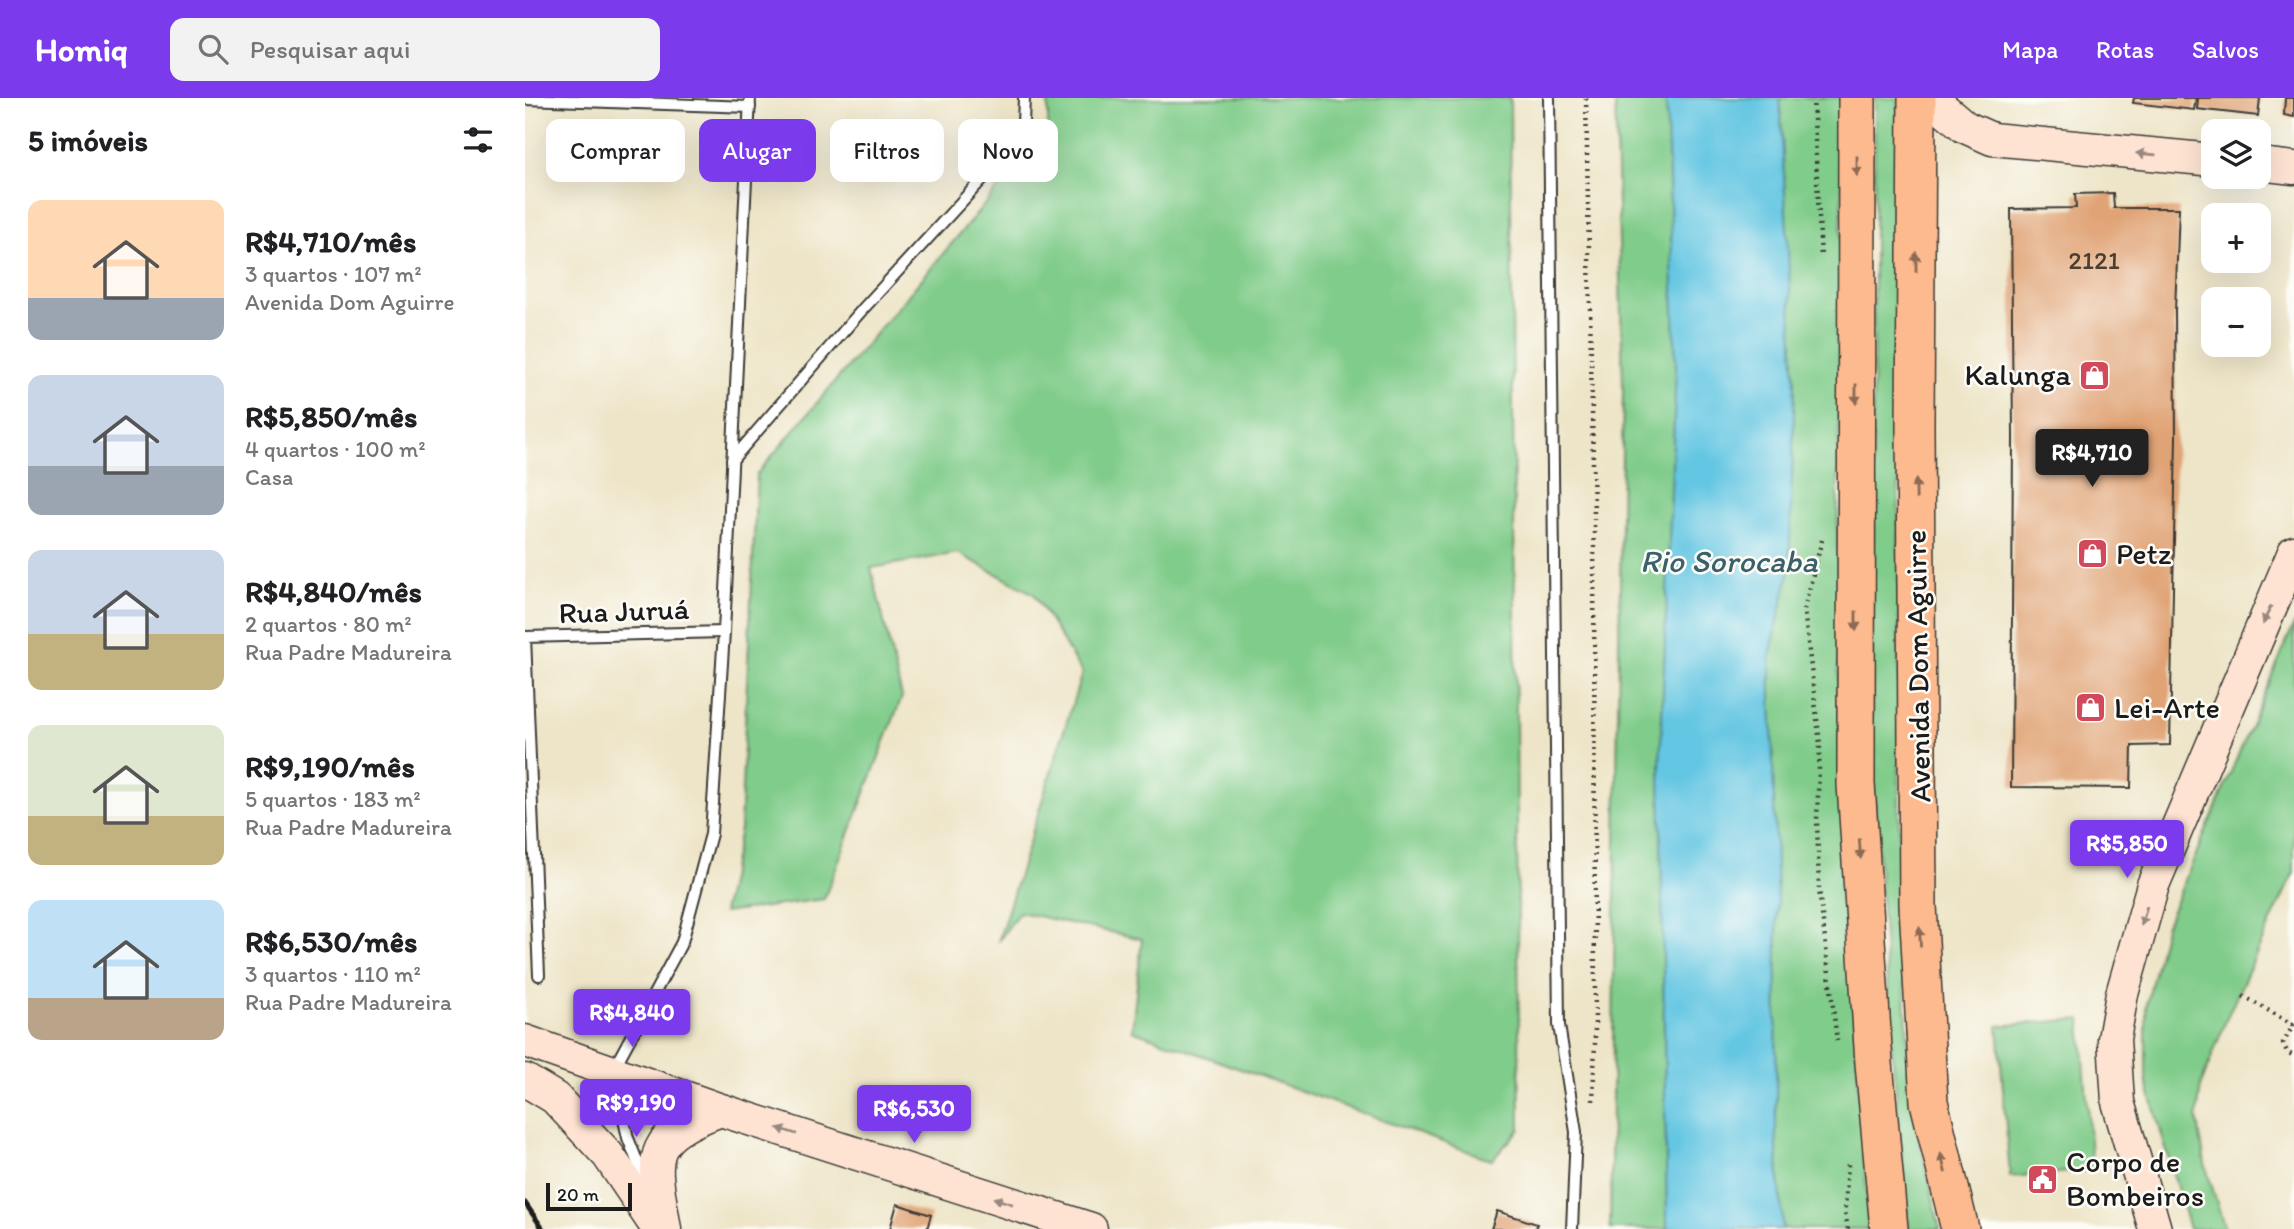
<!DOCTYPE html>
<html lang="pt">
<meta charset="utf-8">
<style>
:root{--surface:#fff;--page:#f2f2f2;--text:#202124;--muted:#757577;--accent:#7c3aed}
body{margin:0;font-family:Itim,sans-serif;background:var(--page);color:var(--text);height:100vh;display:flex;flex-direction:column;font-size:26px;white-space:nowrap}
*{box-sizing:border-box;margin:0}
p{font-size:23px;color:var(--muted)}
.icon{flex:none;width:38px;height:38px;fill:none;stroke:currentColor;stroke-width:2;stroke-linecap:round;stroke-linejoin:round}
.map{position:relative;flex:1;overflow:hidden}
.panel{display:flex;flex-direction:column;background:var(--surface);width:525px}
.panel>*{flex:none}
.hud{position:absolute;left:21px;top:21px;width:665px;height:63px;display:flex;gap:14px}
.buttons{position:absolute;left:1676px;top:21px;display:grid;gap:14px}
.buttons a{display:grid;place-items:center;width:70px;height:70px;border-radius:14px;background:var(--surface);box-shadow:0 7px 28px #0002;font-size:35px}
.scale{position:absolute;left:21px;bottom:18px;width:86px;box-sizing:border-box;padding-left:7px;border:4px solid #1c1c1c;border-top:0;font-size:19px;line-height:24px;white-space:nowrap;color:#1c1c1c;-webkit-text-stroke:5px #fdfcf7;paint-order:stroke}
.price{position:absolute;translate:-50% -60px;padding:0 16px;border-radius:7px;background:var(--accent);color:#fff;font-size:23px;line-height:46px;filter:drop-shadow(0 2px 4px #0008)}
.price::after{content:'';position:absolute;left:50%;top:42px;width:21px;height:16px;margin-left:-10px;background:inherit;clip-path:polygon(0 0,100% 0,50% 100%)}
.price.on{background:#222;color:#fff}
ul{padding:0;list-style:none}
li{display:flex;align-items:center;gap:21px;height:175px;padding:0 28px}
li span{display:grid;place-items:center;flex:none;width:196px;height:140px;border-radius:14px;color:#555}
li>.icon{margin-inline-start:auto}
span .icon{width:84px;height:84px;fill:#fffc;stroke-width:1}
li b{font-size:30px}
h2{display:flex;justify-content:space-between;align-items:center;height:84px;padding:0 28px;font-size:30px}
.tag{padding:0 24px;border-radius:14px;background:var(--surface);box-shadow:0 7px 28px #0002;font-size:24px;line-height:63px}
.tag.on{background:var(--accent);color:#fff}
header{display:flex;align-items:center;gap:42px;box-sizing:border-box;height:98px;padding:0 35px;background:var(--accent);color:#fff}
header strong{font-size:33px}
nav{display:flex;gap:38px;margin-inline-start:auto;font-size:24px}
.search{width:490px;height:63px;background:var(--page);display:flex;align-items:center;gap:18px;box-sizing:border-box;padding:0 24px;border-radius:14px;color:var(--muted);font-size:26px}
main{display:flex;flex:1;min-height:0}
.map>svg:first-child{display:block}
.green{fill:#80cc8a;stroke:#4e7453;stroke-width:2}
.water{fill:#64c6e2;stroke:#40717f;stroke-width:2}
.building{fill:#e0a374}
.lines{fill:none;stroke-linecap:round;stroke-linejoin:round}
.service-casing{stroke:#3c3a36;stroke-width:14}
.secondary-casing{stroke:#3c3a36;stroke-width:35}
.trunk-casing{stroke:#3c3a36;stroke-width:40}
.path{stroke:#3c3a36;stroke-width:4.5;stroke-dasharray:2 5;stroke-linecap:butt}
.service{stroke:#fff;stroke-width:10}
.secondary{stroke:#fee3d2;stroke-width:32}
.trunk{stroke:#fcba8e;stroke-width:37}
.rail{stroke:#1c1c1c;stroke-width:5}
.oneway{fill:#988980}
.oneway2{fill:#8c6b55}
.labels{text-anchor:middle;stroke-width:5;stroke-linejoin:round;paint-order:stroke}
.number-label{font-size:26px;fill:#4d3e32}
.poi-label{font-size:30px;fill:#1c1c1c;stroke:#fdfcf7;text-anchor:start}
.street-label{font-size:30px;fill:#1c1c1c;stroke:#fdfcf7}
.water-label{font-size:32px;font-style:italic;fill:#39606b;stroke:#fdfcf7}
</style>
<header>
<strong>Homiq</strong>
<div class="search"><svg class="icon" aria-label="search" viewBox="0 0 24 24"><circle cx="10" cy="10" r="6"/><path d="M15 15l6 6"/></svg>Pesquisar aqui</div>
<nav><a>Mapa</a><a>Rotas</a><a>Salvos</a></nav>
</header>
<main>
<section class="panel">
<h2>5 imóveis<svg class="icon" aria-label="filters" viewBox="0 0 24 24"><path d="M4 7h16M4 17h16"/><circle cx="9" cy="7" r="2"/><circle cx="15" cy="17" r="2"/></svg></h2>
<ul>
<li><span style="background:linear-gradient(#ffd9b3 70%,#9aa5b1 0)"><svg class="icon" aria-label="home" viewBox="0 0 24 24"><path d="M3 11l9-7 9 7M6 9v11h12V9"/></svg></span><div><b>R$4,710/mês</b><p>3 quartos · 107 m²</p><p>Avenida Dom Aguirre</p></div></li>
<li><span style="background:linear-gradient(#c9d6e8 65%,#9aa5b1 0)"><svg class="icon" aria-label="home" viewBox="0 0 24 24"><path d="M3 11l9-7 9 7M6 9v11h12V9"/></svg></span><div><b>R$5,850/mês</b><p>4 quartos · 100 m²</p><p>Casa</p></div></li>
<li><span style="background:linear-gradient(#c9d6e8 60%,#c2b280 0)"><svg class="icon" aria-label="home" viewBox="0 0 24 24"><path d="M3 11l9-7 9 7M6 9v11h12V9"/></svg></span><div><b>R$4,840/mês</b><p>2 quartos · 80 m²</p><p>Rua Padre Madureira</p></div></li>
<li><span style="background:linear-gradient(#dfe7d0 65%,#c2b280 0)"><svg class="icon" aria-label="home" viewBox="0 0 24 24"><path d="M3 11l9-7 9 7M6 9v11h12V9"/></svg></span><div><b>R$9,190/mês</b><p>5 quartos · 183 m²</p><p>Rua Padre Madureira</p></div></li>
<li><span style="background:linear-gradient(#bfe0f5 70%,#b9a48a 0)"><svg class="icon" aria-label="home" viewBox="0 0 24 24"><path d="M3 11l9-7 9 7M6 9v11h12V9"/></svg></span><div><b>R$6,530/mês</b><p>3 quartos · 110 m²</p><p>Rua Padre Madureira</p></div></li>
</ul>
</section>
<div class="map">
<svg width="1769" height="1131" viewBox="0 0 1769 1131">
<rect width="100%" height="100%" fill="#fdfcf7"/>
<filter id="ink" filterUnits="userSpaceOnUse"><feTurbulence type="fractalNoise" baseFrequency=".0143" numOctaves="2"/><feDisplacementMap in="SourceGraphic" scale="14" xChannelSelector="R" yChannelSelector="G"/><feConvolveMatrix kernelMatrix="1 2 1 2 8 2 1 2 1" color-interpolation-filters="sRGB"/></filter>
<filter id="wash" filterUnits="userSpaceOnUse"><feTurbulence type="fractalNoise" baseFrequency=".00686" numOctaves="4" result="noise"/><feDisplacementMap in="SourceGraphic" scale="28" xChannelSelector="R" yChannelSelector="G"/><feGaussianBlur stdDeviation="1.57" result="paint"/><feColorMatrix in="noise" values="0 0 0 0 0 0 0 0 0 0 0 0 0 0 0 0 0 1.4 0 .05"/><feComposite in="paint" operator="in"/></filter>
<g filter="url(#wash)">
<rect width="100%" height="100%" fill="#eee5c8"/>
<!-- green -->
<g class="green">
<polygon points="523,0 985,0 995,1031 967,1062 607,932 617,841 494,814 473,844 557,575 509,496 433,455 346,470 377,599 299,801 198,815 215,731 232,376 493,67 523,26"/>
<polygon points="1090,0 1318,0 1312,468 1314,629 1335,1017 1345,1131 1085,1131 1098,290"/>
<polygon points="1350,0 1373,0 1374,781 1386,1004 1415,1131 1384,1131 1366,941 1346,652"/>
<polygon points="1769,526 1769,774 1703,917 1676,987 1672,1018 1680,1066 1700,1131 1664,1131 1621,982 1621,909 1640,829"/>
<polygon points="1556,921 1567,1072 1485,1079 1473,928"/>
</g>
<!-- water -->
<polygon class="water" points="1141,0 1255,0 1270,285 1264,475 1245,558 1252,804 1251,1035 1258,1131 1142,1131 1135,668 1151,269"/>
<g id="blocks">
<!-- building -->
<g class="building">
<polygon points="1609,0 1671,0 1669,12 1608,5"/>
<polygon points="1673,0 1735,0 1733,18 1672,11"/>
<polygon points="1760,0 1769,0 1769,19 1759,17"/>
<polygon points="1588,95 1589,110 1654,110 1650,213 1651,339 1645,647 1607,648 1606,690 1486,689 1488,338 1486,111 1551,110 1550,96"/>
<polygon points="372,1106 406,1117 402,1131 365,1131"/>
<polygon points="972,1113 1012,1126 1010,1131 966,1131"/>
</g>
</g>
</g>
<g filter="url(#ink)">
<use href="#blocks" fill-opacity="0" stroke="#3c3a36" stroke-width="2"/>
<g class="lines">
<defs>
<g id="service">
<polyline points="1024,0 1034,927 1051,1034 1047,1131"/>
<polyline points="0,1 225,9"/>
<polyline points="207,362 337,212 473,64 498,26 499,0"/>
<polyline points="14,877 0,539 199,534"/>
<polyline points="121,1086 103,1040 88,972 157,844 186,736 199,534 225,0"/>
</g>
<g id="secondary">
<polyline points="1406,0 1440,29 1467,41 1689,62"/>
<polyline points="1734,66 1769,70"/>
<polyline points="0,943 196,1012 566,1131"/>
<polyline points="0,982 30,1000 83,1057 133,1131"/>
<path d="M 140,1131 C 128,1059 118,1040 196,1012"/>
<polyline points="1630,1131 1593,1004 1589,941 1597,896 1628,787 1769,454"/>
</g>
<g id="trunk">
<polyline points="1332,0 1331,686 1349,965 1364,1131"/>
<polyline points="1392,0 1390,327 1393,807 1404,1004 1435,1131"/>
</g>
</defs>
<!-- service casing -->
<use href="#service" class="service-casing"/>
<!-- secondary casing -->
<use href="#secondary" class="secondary-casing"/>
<!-- trunk casing -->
<use href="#trunk" class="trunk-casing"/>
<!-- path -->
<g class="path">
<polyline points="1061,0 1069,418 1070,943 1068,1004"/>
<polyline points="1288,0 1296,160"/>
<polyline points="1297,442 1279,511 1295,646 1292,721 1294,791 1312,943"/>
<polyline points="1718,898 1769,927"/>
<polyline points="1769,926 1758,945 1762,954 1769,958"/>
<polyline points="1323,1131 1320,1114 1323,1066"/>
</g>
<!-- service -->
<use href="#service" class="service"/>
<!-- secondary -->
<use href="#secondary" class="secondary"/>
<!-- trunk -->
<use href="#trunk" class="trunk"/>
<!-- rail -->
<polyline class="rail" points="0,1105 18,1131"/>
</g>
<!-- one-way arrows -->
<defs><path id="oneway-solid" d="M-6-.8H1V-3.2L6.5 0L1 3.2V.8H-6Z" transform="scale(1.75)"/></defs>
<g class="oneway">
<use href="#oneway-solid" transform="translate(1621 56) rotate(-175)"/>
<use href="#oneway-solid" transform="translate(1742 517) rotate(114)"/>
<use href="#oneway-solid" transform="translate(1619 818) rotate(106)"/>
<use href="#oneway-solid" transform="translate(262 1033) rotate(-162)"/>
<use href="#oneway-solid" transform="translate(478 1103) rotate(-162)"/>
</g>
<g class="oneway2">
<use href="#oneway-solid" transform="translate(1332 68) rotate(90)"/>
<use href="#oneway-solid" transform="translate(1391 164) rotate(-90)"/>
<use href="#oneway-solid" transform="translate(1331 296) rotate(90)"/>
<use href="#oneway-solid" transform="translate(1391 391) rotate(-91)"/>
<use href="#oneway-solid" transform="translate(1331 523) rotate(90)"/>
<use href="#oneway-solid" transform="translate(1335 751) rotate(86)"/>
<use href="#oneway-solid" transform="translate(1395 839) rotate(-93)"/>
<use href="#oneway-solid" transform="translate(1418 1065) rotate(-104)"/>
</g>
</g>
<!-- icons -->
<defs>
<symbol id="shop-square" viewBox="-11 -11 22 22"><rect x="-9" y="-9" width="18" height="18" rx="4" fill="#d1495b" stroke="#fdfcf7"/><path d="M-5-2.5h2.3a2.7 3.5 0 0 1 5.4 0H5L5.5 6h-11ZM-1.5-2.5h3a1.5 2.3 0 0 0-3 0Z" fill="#fff"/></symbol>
<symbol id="civic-square" viewBox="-11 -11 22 22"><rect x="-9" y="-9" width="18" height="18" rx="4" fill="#d1495b" stroke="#fdfcf7"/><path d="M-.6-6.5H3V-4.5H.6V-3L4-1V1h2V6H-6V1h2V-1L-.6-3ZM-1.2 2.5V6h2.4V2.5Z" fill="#fff"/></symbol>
</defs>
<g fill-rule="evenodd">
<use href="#shop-square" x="1552" y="260" width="35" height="35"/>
<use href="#shop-square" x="1550" y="438" width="35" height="35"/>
<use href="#shop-square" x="1548" y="592" width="35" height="35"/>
<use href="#civic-square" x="1500" y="1064" width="35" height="35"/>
</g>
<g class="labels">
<!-- number labels -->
<g class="number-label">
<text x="1569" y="171">2121</text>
</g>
<!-- poi labels -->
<g class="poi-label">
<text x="1546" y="287" text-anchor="end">Kalunga</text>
<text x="1591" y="466">Petz</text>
<text x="1589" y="620">Lei-Arte</text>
<text x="1541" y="1074">Corpo de<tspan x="1541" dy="34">Bombeiros</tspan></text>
</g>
<!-- street labels -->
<g class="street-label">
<text transform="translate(99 513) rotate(-2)" y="10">Rua Juruá</text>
<text transform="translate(1393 568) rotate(-91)" y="10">Avenida Dom Aguirre</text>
</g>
<!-- water labels -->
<g class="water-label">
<text x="1204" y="474">Rio Sorocaba</text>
</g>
</g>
</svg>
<div class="buttons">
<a><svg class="icon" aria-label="layers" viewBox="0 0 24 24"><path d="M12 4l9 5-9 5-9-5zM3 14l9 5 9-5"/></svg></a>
<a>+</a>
<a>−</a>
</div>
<div class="scale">20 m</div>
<b class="price on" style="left:1567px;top:391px">R$4,710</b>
<b class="price" style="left:1602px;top:782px">R$5,850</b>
<b class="price" style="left:107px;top:951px">R$4,840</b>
<b class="price" style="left:111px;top:1041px">R$9,190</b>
<b class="price" style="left:389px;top:1047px">R$6,530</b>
<div class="hud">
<a class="tag">Comprar</a>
<a class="tag on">Alugar</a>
<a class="tag">Filtros</a>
<a class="tag">Novo</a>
</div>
</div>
</main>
